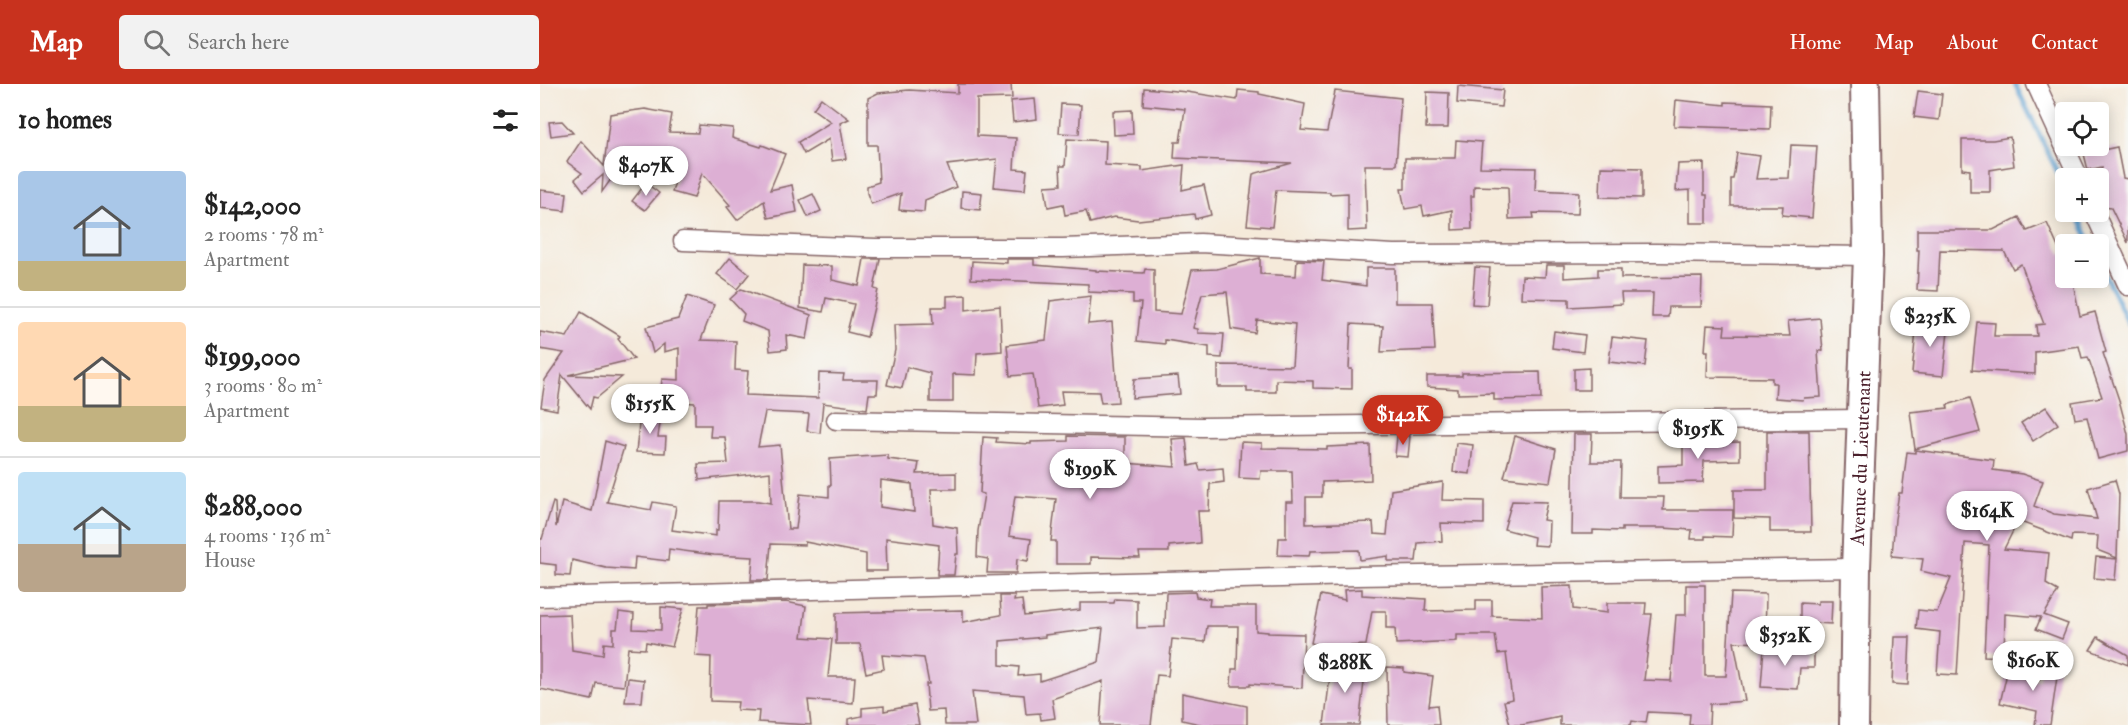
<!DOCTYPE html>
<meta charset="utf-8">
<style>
:root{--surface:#fff;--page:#f2f2f2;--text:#222;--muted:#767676;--line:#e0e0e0;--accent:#c8321e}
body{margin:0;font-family:"IM FELL Double Pica",serif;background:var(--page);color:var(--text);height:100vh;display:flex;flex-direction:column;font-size:22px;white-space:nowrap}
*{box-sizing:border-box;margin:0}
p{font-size:20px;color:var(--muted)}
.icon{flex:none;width:33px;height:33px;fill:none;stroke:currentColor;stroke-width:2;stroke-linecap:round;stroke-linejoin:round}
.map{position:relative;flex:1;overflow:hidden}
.side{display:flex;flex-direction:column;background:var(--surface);width:540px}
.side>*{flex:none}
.tools{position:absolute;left:1515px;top:18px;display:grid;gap:12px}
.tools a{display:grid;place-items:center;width:54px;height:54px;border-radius:6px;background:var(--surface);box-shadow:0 3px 15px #0003;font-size:30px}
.price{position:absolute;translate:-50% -51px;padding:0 14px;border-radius:21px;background:#fff;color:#222;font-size:20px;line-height:39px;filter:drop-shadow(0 2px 3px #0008)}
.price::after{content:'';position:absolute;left:50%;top:36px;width:18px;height:14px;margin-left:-9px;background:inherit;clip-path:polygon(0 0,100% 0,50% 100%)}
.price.on{background:var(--accent);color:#fff}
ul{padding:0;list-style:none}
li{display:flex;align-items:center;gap:18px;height:150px;padding:0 18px}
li+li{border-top:2px solid var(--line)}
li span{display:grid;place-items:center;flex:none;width:168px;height:120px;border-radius:6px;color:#555}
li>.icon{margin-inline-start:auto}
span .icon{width:72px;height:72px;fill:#fffc;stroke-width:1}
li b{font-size:26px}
h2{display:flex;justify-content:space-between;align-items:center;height:72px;padding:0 18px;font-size:26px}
header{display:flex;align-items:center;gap:36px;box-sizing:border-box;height:84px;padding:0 30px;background:var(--accent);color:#fff}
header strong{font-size:28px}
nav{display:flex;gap:33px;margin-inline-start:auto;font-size:21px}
.search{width:420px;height:54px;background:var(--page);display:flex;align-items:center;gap:15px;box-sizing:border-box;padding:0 21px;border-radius:6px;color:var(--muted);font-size:22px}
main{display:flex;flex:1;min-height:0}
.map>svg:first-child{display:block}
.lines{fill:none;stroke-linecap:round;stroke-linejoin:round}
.stream{stroke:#5ea1d2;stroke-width:5}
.building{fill:#ddafd4;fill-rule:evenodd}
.minor-casing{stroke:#866668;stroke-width:21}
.primary-casing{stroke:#866668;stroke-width:32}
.minor{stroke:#fff;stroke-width:18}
.primary{stroke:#fff;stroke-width:28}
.labels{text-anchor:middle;stroke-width:4.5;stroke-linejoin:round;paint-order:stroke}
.street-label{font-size:20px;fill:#4a1f2b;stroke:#f6f6f2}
</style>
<header>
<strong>Map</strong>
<div class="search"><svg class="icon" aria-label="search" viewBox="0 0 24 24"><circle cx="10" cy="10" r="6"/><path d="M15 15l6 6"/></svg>Search here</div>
<nav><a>Home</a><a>Map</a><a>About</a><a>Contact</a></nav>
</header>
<main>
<section class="side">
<h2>10 homes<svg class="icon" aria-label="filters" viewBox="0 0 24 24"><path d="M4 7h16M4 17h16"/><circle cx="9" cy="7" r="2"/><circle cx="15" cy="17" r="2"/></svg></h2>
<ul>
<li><span style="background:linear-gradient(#a9c7e8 75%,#c2b280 0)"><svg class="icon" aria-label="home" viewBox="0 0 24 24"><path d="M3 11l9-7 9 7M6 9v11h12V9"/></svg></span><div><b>$142,000</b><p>2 rooms · 78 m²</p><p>Apartment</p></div></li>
<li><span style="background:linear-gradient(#ffd9b3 70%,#c2b280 0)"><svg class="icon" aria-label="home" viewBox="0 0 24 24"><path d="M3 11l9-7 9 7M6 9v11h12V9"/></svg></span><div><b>$199,000</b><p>3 rooms · 80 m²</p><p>Apartment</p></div></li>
<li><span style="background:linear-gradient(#bfe0f5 60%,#b9a48a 0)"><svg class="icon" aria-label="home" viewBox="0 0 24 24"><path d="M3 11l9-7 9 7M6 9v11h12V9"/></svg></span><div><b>$288,000</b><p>4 rooms · 136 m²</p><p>House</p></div></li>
</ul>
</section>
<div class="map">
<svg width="1588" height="641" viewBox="0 0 1588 641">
<rect width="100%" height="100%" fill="#f6f6f2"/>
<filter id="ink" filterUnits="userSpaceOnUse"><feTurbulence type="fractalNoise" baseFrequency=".0167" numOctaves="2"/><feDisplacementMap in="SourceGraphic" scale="12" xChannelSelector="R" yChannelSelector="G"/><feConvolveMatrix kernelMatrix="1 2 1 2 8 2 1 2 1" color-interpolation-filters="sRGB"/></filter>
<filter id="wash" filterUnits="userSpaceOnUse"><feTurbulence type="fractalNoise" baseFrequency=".008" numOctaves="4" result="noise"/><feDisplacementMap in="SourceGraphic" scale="24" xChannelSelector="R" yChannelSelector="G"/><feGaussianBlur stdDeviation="1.35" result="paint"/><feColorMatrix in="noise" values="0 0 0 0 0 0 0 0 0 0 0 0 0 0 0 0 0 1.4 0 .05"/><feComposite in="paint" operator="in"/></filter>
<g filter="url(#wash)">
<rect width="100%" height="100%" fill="#f5eada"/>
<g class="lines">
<!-- stream -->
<g class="stream">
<polyline points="1475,0 1526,106"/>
<polyline points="1536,128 1551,160"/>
<polyline points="1558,176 1588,239"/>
</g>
</g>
<g id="blocks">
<!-- building -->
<g class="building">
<polygon points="418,0 471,0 472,14 437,15 437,52 476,54 474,85 487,86 485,106 454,103 457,75 407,81 416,103 385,116 384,128 359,126 361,109 331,120 327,109 327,102 339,98 337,61 328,61 328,14 338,9 369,6 418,9"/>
<polygon points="918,2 963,6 961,23 917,19"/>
<polygon points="604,4 647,8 697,16 698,6 719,8 719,10 765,20 761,46 787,48 795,7 861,14 856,81 825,81 827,146 808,147 808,109 790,110 790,108 736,106 732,143 707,141 713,90 752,79 634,74 635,58 640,58 645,25 603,21"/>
<polygon points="1378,7 1402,10 1399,36 1374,33"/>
<polygon points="887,8 909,9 908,44 886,44"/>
<polygon points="281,14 309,35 300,39 306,75 292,77 289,55 264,70 258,58 291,38 273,25"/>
<polygon points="495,15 497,35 473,38 471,17"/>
<polygon points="1136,16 1185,21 1185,18 1231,20 1230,45 1134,42"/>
<polygon points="521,20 541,21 539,50 519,49"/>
<polygon points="105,25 132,30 129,48 158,49 159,41 193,44 192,54 221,63 222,61 245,70 230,106 252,101 257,128 228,134 224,117 197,136 187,123 190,121 162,89 154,114 132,108 141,76 112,71 97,92 81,81 62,108 63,91 44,107 35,95 42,89 27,78 41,57 64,82 70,30"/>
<polygon points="592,26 593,50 574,51 573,27"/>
<polygon points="22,37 33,49 11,52 9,38"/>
<polygon points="1470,53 1474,82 1450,86 1450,108 1430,108 1430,86 1422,85 1422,56 1453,56"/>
<polygon points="527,55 566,57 565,81 602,83 602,87 644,81 642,106 664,101 671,131 655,135 654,130 598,136 574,133 550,139 546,127 525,131 523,120 508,123 505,102 521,101 520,82 525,82"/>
<polygon points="916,56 942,58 940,83 996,84 995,106 1039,108 1038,130 993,129 994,134 969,135 968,103 934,102 934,112 931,112 932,145 912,146 912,126 884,132 882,122 865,125 861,105 865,105 865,74 915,74"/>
<polygon points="1251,61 1277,62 1272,134 1242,131 1243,122 1191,122 1191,95 1193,95 1197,69 1220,72 1216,95 1249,94"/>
<polygon points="1577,63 1583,94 1588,95 1588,159 1571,124 1564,123 1558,118 1562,83 1548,86 1544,70"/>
<polygon points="1164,79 1164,111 1167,111 1167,139 1150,139 1150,106 1136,107 1138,80"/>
<polygon points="1061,83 1102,84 1102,114 1060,113"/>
<polygon points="106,99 119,109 105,126 92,117"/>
<polygon points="0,106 27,109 25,127 0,124"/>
<polygon points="422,107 442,109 440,126 421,124"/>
<polygon points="273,110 281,127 268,133 260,116"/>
<polygon points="1479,133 1487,147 1507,139 1521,170 1526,170 1526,194 1532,194 1540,232 1555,228 1566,268 1563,269 1579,316 1588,350 1588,367 1558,375 1547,333 1535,335 1532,318 1562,313 1548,273 1542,274 1539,262 1495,268 1495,290 1432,286 1437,238 1455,239 1454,252 1497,252 1496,241 1504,240 1481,180 1473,185 1464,167 1400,166 1398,207 1377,206 1379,166 1377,166 1377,146 1453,146"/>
<polygon points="190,174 209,190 197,205 177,190"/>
<polygon points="720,174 720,190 756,192 757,176 784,177 782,196 826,202 826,184 855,184 855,219 892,219 895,266 841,268 843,242 811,240 809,285 812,285 812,305 773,304 773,297 736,296 736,308 707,308 707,303 678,303 678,281 752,282 755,240 717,236 715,249 691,245 687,208 662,210 653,244 658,245 658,249 684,250 682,274 669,273 669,263 625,256 625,260 597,257 601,219 593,219 593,210 548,208 548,200 431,195 432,177 467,179 467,175 494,175 494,181 556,186 556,187 604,189 605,185 614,186 614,228 641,230 652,186 677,185"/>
<polygon points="324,175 340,175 334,205 338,206 327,253 307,248 314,220 286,214 283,228 260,224 262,181 292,182 292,196 319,202"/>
<polygon points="1006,181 1024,181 1024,194 1058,192 1058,185 1081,185 1081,194 1162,193 1161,223 1129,223 1128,233 1112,233 1113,209 1081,209 1082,220 1029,223 1029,215 981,214 982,192 1005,193"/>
<polygon points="935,183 950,184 947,221 932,220"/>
<polygon points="201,205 271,231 267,255 246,251 247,265 230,267 228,247 202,237 204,230 190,215"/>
<polygon points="426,211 426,226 460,222 462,267 437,269 436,291 413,290 413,318 390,318 390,289 367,283 362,304 347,301 355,266 354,241 393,240 392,223 407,223 407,212"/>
<path d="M 147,212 L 174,221 L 161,256 L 196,257 L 195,286 L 208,287 L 206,311 L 278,314 L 279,289 L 304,290 L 303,296 L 338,296 L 337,310 L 329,310 L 327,325 L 283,319 L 280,349 L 267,347 L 269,330 L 225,328 L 218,363 L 240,361 L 248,445 L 256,445 L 260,410 L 289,413 L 289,401 L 291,401 L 290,375 L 348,371 L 348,375 L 379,379 L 377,390 L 416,389 L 416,405 L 391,405 L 393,440 L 417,444 L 418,470 L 416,470 L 414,491 L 397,491 L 399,461 L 346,454 L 347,487 L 326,487 L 326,470 L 265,458 L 265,461 L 231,460 L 228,496 L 211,496 L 213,473 L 174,471 L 129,465 L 128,477 L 95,473 L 94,486 L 66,484 L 32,476 L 30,492 L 16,491 L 16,481 L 0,479 L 0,455 L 2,455 L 13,418 L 15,419 L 16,443 L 22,418 L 52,427 L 65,357 L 84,363 L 67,418 L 111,426 L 113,418 L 136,422 L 132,446 L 176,452 L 176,446 L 178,446 L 179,417 L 218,417 L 231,419 L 230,388 L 159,396 L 158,380 L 188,379 L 185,353 L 170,353 L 171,341 L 155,341 L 155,319 L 124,317 L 121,305 L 122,295 L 139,296 L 139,264 L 124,268 L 124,260 L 113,269 L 106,243 L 138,235 ZM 341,396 L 372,400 L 374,428 L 340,423 Z"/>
<polygon points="551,212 548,240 572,238 578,318 561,319 559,308 521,307 523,321 498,324 493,290 470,292 467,261 506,256 510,217"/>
<polygon points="41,228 80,252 78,255 94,275 28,291 82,293 57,314 53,313 50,325 22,291 17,326 1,323 5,296 24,269 0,265 0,248 27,253"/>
<polygon points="1280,234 1283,267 1278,267 1281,313 1264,314 1263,316 1235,314 1236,299 1232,299 1232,294 1167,293 1168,267 1165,267 1167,241 1185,242 1184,251 1250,252 1248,237"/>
<polygon points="1377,236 1409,239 1403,292 1372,289"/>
<polygon points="1014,247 1045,251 1043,268 1012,264"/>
<polygon points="1072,253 1108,257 1105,282 1069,278"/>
<polygon points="1049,284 1049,306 1034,306 1034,285"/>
<polygon points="1000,288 1001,315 954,316 954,309 918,310 918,305 887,303 887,292 922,292 922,289"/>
<polygon points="638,292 640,310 592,314 594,295"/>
<polygon points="1430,314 1440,348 1375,365 1370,328 1408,324 1407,321"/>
<polygon points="1506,323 1518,340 1493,357 1481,339"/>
<polygon points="100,330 121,333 118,353 126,353 125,369 96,368"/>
<polygon points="1227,347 1269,347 1271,448 1230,448 1230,435 1194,434 1194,406 1227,406"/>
<polygon points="1034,350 1052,350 1051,378 1081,378 1080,413 1124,413 1123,426 1193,426 1192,453 1165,452 1165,455 1151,455 1152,446 1123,444 1082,444 1082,447 1053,446 1053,450 1032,450"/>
<polygon points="1143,351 1164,351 1164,359 1200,358 1200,376 1164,377 1163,398 1118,399 1118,382 1143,381"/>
<polygon points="528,352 585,353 585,379 635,383 632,355 646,354 649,382 658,380 660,386 683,384 684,398 670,400 669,427 658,427 660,459 629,462 629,468 599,468 600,474 551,473 551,480 516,480 516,457 511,457 516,415 475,412 469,452 491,455 488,477 477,475 476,489 447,489 448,475 437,473 438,447 444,410 440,409 443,353 457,354 456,358 491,360 491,358 528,357"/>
<polygon points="857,352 870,352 868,373 855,372"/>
<polygon points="975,352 1016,365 1010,398 964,393"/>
<polygon points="701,358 722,359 722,364 787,365 787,363 830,361 831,396 782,398 782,413 766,413 766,440 833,438 834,450 847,451 851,406 903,398 902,416 944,417 944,440 901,439 902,457 878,459 876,477 848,477 848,472 820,476 819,466 770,467 769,472 738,471 739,454 746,454 746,418 753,418 752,387 721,387 720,395 699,394"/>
<polygon points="916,359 933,361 930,390 913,388"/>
<polygon points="1375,366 1454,376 1453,386 1482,390 1503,397 1494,422 1514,430 1557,435 1548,404 1575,396 1579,410 1577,474 1557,466 1558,452 1532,451 1531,457 1478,437 1464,465 1509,469 1506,500 1518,507 1504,531 1528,540 1522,555 1496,545 1501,533 1465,530 1464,573 1444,572 1449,461 1425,459 1417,591 1397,590 1400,548 1376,545 1378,526 1397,528 1411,494 1381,487 1383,475 1352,472 1355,435 1359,409 1362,409 1367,368 1375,369"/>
<polygon points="972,417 1007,418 1003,436 1009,437 1008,462 993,461 994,453 964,445"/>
<polygon points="1556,473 1577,475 1575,496 1554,494"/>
<polygon points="1146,501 1165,501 1165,592 1186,592 1191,509 1226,510 1225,559 1194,558 1205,617 1170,620 1169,641 1149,641 1150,630 1108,628 1106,639 1092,637 1091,641 1020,641 1020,633 982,641 970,641 964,617 972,615 966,569 958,570 955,551 917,551 917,557 856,560 855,544 846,544 846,527 832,527 826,561 787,563 771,559 781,511 805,516 804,506 822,505 822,511 886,515 885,527 936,526 936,516 952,516 952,532 1002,534 1001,503 1032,502 1033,525 1067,529 1067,519 1106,519 1105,530 1112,530 1104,596 1131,597 1136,531 1146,531"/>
<path d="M 655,508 L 656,513 L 670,515 L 669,522 L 716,522 L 716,547 L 728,548 L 728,549 L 764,550 L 762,604 L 710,600 L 710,602 L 691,602 L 692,585 L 697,585 L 698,542 L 667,542 L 665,558 L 632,555 L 628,592 L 617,591 L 611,641 L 560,641 L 563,597 L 512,615 L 515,634 L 501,636 L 500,629 L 486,630 L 484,611 L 432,607 L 436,641 L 405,641 L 404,626 L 388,627 L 386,600 L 389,600 L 384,574 L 342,571 L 344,585 L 326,589 L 320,560 L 296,560 L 296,529 L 423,526 L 423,538 L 461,531 L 460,512 L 475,512 L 474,517 L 482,516 L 484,532 L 540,526 L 540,519 L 574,519 L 575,515 L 597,516 L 597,544 L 625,543 L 626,509 ZM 563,544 L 559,578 L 500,597 L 500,590 L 478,592 L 479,583 L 460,581 L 460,557 L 505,553 L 505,551 Z"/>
<polygon points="1278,517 1292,517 1291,540 1260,538 1260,519 1278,520"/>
<polygon points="246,518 266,522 262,553 292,555 288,593 315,593 313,619 268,616 271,641 218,638 219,627 197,626 198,618 170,617 171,573 155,572 159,522 168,522 168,520"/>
<polygon points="121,523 143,525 132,563 106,558 105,565 88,564 84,602 56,599 52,616 0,605 0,531 30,530 32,566 63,571 64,559 73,560 73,545 77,545 79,528 94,530 93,545 121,546"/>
<polygon points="1354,553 1370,553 1368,601 1352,600"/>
<polygon points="1558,553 1588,571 1588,581 1550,566"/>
<polygon points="1224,563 1274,566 1274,584 1260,584 1258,605 1221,603"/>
<polygon points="1502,576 1519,579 1510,641 1495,641 1497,627 1460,619 1467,589 1499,596"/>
<polygon points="792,577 826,581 819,641 784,641"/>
<polygon points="847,583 864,584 864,588 893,592 889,622 897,621 899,641 848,641"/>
<polygon points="88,594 104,596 102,618 85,618"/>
<polygon points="642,609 707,622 707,641 664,641 642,636"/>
<polygon points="375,621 379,641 308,641 308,635 322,632 322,624 344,622 344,627"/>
</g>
</g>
</g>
<g filter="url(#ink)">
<use href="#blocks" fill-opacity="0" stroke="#866668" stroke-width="1.5"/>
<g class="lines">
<defs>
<g id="minor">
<polyline points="1496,0 1539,94"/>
<polyline points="1554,128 1588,202"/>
<polyline points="143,157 335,164 523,164 660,159 853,170 1116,169 1328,172"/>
<polyline points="296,336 662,343 1320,335"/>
<polyline points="0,513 816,492 1316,484"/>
</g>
<g id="primary">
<path id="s1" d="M 1314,641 L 1316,484 L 1328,172 L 1325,0"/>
</g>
</defs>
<!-- minor casing -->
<use href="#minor" class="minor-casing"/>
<!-- primary casing -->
<use href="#primary" class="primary-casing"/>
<!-- minor -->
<use href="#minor" class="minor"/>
<!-- primary -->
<use href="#primary" class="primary"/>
</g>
</g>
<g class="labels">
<!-- street labels -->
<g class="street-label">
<text dy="7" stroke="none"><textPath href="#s1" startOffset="267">Avenue du Lieutenant</textPath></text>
</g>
</g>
</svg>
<div class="tools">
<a><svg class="icon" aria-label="locate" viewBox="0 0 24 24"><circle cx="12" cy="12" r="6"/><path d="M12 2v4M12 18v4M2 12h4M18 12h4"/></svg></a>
<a>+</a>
<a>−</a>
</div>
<b class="price" style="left:106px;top:113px">$407K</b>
<b class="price" style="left:1390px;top:264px">$235K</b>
<b class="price" style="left:110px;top:351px">$155K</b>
<b class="price on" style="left:863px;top:362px">$142K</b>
<b class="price" style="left:1158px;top:376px">$195K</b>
<b class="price" style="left:550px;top:416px">$199K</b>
<b class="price" style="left:1447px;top:458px">$164K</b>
<b class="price" style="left:1245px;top:583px">$352K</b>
<b class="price" style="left:1493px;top:608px">$160K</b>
<b class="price" style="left:805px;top:610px">$288K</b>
</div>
</main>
